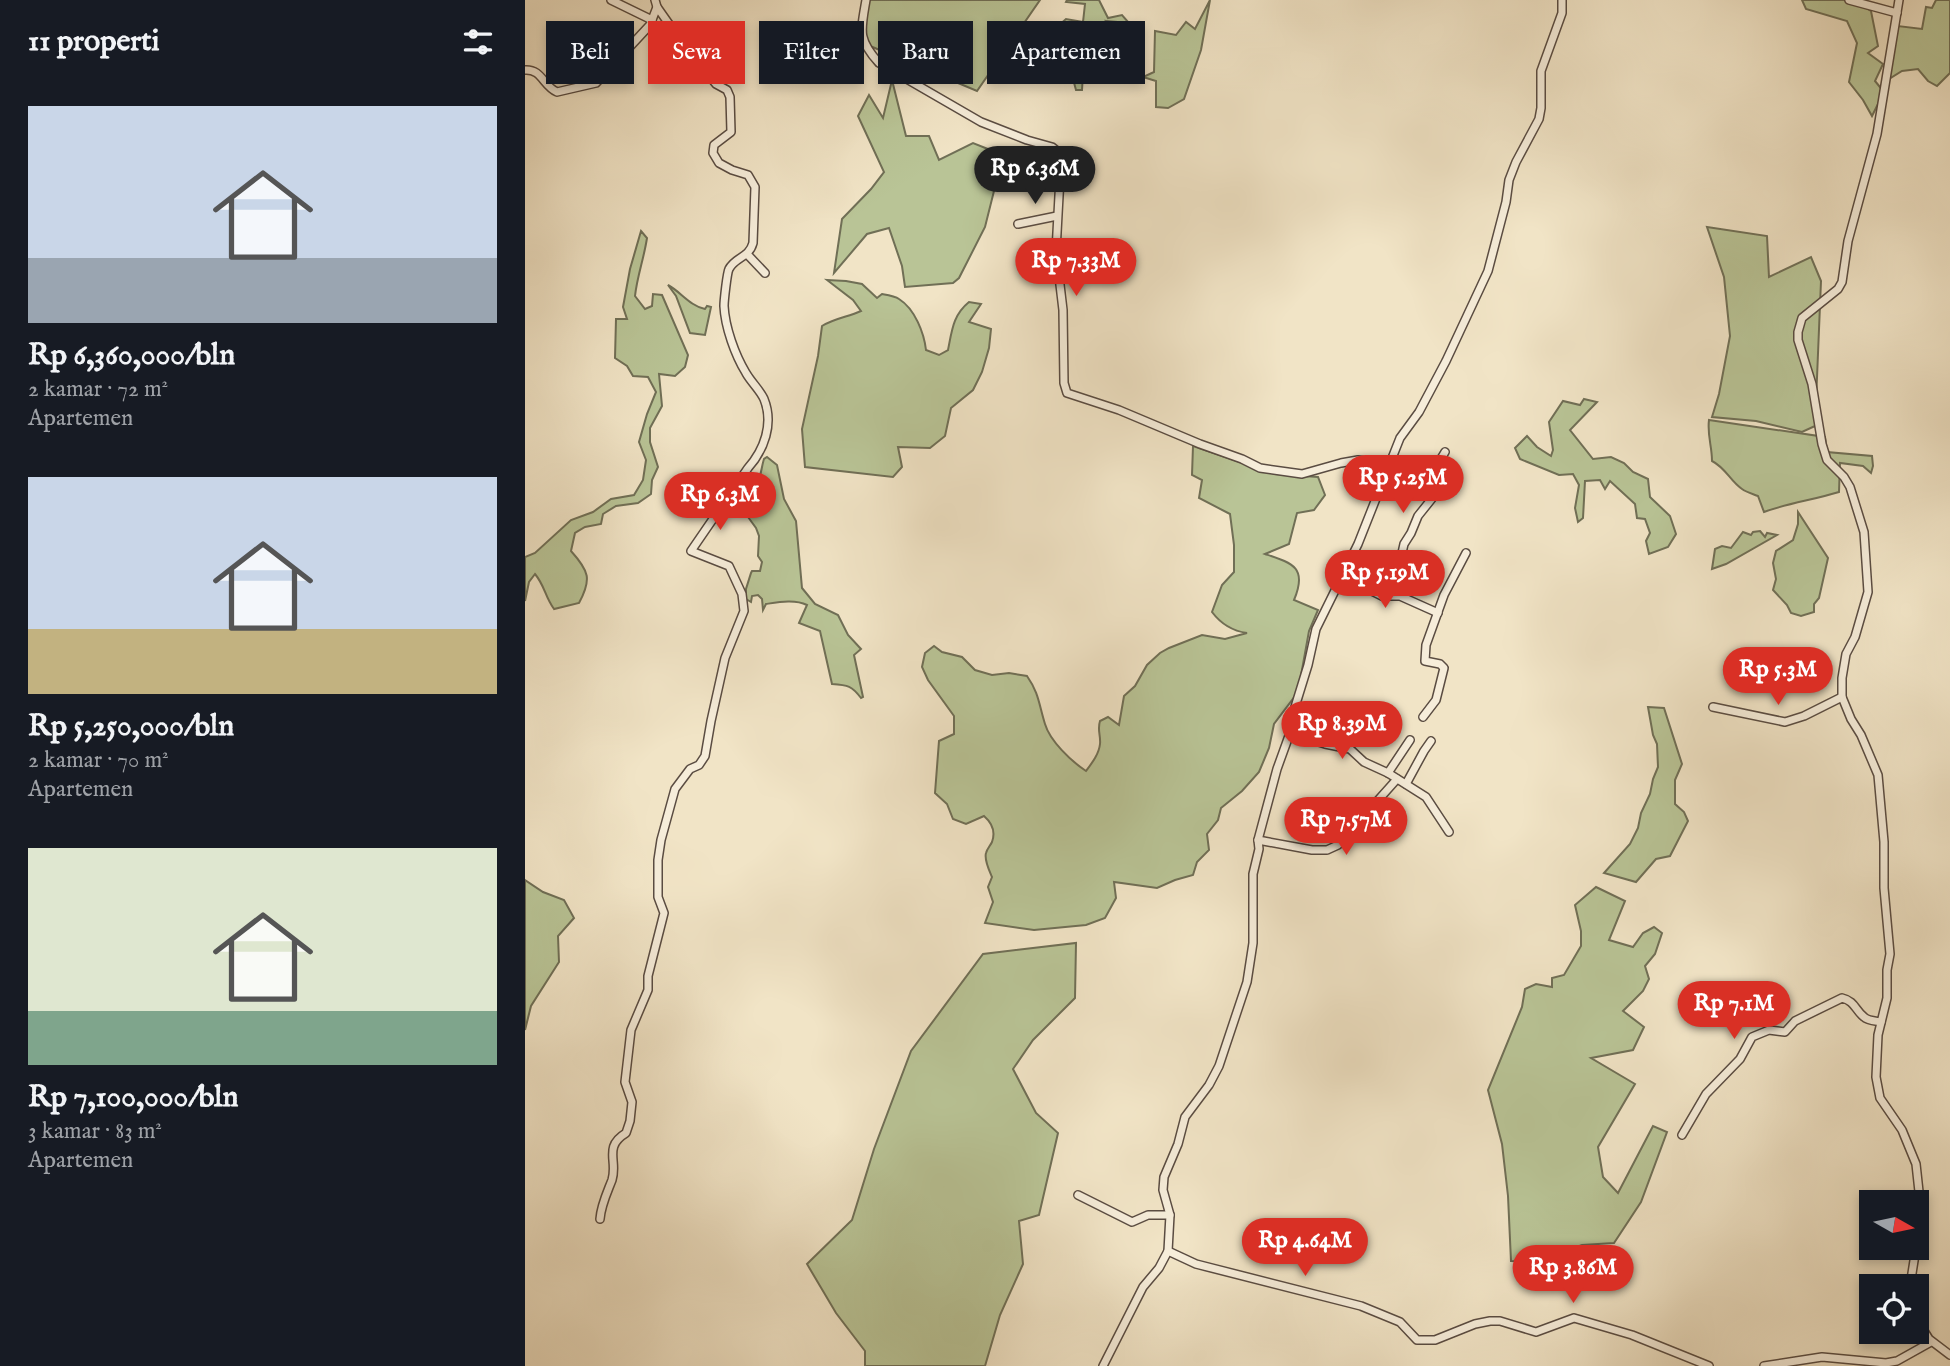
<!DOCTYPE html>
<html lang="id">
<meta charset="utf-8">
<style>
:root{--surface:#171b24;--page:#242831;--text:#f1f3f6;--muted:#9ea1a6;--accent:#d93025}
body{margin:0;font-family:"IM FELL English",serif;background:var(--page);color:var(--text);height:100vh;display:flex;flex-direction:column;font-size:26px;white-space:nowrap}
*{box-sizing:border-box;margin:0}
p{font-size:23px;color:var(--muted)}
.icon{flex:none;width:38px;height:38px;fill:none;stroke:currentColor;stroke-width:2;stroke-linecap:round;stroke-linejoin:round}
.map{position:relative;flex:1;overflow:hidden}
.panel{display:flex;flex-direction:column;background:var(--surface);width:525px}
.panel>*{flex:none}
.banner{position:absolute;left:21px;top:21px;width:665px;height:63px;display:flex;gap:14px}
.needle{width:46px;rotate:99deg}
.buttons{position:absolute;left:1334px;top:1190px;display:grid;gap:14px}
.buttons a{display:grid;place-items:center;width:70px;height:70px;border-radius:0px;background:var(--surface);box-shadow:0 4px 10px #0003;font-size:35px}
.price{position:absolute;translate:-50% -60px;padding:0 16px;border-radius:24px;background:var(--accent);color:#fff;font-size:23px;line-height:46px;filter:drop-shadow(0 2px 4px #0008)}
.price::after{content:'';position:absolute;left:50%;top:42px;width:21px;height:16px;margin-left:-10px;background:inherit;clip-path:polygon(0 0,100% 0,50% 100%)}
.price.current{background:#222;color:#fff}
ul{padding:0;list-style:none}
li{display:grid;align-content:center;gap:14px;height:371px;padding:0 28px}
li span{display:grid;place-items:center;height:217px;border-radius:0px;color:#555}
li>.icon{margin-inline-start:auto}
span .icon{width:126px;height:126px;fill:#fffc;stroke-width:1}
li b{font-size:30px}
h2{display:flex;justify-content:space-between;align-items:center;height:84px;padding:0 28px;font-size:30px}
.tag{padding:0 24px;border-radius:0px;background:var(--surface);box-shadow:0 4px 10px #0003;font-size:24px;line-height:63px}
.tag.current{background:var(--accent);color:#fff}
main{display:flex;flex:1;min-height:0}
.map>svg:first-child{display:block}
.green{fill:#b9c496;stroke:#706f56;stroke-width:2}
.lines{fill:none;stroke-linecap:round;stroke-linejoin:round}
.minor-casing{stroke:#5a4c42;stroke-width:10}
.minor{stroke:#f6edda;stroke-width:7}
</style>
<main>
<section class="panel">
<h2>11 properti<svg class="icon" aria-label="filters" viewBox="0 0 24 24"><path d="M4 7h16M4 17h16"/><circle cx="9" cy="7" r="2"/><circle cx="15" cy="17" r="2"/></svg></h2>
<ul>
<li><span style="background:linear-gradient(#c9d6e8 70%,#9aa5b1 0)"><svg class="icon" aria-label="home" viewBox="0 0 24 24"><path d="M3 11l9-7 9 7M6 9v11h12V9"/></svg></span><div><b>Rp 6,360,000/bln</b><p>2 kamar · 72 m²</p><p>Apartemen</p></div></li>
<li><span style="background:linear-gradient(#c9d6e8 70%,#c2b280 0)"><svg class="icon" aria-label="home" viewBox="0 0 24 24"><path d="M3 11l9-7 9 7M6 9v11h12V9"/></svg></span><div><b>Rp 5,250,000/bln</b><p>2 kamar · 70 m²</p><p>Apartemen</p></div></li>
<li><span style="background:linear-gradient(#dfe7d0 75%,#7fa58c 0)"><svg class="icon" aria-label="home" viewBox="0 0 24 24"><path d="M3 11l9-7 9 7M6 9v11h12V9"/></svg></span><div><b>Rp 7,100,000/bln</b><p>3 kamar · 83 m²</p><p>Apartemen</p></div></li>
</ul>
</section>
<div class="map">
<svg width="1425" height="1366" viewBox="0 0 1425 1366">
<rect width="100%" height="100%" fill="#f1e4c6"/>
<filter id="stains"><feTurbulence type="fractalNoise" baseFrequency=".00286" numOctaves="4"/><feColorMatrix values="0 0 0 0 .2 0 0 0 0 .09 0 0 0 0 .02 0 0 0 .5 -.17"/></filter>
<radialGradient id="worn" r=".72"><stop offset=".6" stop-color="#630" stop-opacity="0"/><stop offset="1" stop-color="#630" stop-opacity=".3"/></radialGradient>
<!-- green -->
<g class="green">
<polygon points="340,0 515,0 452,91 338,43"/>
<polygon points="542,0 574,0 583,18 597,15 604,23 581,21 592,38 585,47 595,63 589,70 576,67 558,74 557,90 551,90 541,53 534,50 544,29 533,26 541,19 558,22 560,4 541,2"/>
<polygon points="685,0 676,50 659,99 643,108 631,107 631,81 618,77 629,72 630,31 651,35 661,22 670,29"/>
<polygon points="1277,0 1323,0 1332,2 1346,11 1353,46 1343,53 1358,64 1350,81 1359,92 1347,116 1338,100 1324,82 1332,43 1322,21 1281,9"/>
<polygon points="1411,0 1425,0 1425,73 1412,86 1403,81 1393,69 1377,71 1364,79 1373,26 1397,29 1401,7 1407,8"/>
<polygon points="367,80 381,136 404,136 414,160 448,143 463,149 469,191 460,227 434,278 428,283 380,287 377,266 364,228 342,234 309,273 317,219 346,189 359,172 333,116 344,95 358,118"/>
<polygon points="1182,227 1242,236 1244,277 1286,257 1296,281 1290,426 1277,432 1231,421 1187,417 1194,394 1205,336 1199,277"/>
<path d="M 116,231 L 122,238 C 119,258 112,277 110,296 L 120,309 L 127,306 L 128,294 L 137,295 L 163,355 L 160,367 L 150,376 L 134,374 L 137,406 L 125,428 L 125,442 L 133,467 L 127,480 L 126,494 L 113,503 L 91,506 L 78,514 L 76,524 L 60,527 L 50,533 L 46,551 C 64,571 67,579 54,603 L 29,609 C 20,597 20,586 10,574 L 4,582 L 0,601 L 0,557 L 10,553 L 46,520 L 68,512 L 86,499 L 109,495 L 118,480 L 121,460 L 114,442 L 122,414 L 131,392 L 123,377 L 108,376 L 102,366 L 90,358 L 91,319 L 102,319 L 98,307 L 105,269 Z"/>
<path d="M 302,280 L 321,281 L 337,284 L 352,298 L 357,294 C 363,295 370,296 374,299 C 390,309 399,333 401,350 L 414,355 L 423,350 C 427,330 428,315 444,302 L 456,304 L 444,322 L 466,329 L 464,348 L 457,372 L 448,390 L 426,408 L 420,436 L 405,448 L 373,447 L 377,467 L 368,477 L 280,467 L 277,429 L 293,356 L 297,326 C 310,318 323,317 336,311 L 328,300 Z"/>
<path d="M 143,285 C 156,292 165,306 180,309 L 182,306 L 186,307 L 180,335 L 165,333 L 151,296 Z"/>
<polygon points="1059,399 1072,402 1045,430 1068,459 1086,457 1099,463 1108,472 1123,479 1125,497 1145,516 1151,534 1143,547 1124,554 1121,541 1125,533 1120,519 1112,518 1110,504 1085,481 1080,489 1075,480 1060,481 1058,518 1053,522 1050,508 1054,485 1048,474 1034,475 995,459 990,448 1002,436 1012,447 1026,456 1028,450 1024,422 1038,401 1055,405"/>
<path d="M 1184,420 L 1300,437 L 1302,452 L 1347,456 L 1348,466 L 1346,473 L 1338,466 L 1315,463 L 1314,492 C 1288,500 1264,503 1239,512 L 1233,496 C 1228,494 1221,492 1217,489 C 1205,481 1201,468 1187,461 C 1187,446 1182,435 1184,420 Z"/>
<path d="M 668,446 L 750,474 L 793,477 L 800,495 L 789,510 L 772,513 L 764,544 L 740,554 C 767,563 783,567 769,600 L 793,610 L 784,631 L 773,692 L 749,724 L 744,748 L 734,772 L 717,791 L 696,808 L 693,820 L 682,834 L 684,850 L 672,862 L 668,875 L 650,880 L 632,888 L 589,882 L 591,898 L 580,918 L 561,925 L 509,930 L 460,923 L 468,902 L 463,887 L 467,877 C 464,870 459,860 461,853 C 462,849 465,846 467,842 C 471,831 467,823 459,816 L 441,824 L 428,819 L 422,804 L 410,793 L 414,741 L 429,734 L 429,716 L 403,680 L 397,667 L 400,653 L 409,646 L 417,652 L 437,657 L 450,670 L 467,675 L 484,673 L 502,676 C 514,693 514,705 520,724 C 525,741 546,761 561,771 C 567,763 574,754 575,744 C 576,736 572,730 575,721 L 583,717 L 594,725 L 599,696 L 610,686 L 622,665 L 635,653 L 644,648 L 677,635 L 700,639 L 722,633 C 708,631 696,624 687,612 L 697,585 L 709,572 L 709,545 L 705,514 L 674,498 L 677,480 L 667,475 Z"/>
<path d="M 242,457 L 252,465 L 259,499 L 271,521 L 277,588 L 290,604 L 313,615 L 323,635 L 336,649 L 329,655 L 338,697 L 336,698 C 327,686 323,685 307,684 L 295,631 L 274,623 L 282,605 C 270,599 254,602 241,604 L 238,610 L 237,599 L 233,595 L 227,596 L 226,602 L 221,599 L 221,589 L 226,573 L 227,571 L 235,571 L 237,562 L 233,556 L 234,536 L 231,528 L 223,517 L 235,506 L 236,501 L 229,493 L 229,487 C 236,481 236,468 239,459 Z"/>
<polygon points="1273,512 1303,558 1294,598 1289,604 1289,612 1276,616 1266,613 1262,605 1248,590 1251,579 1248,563 1251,551 1268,540 1273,524"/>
<polygon points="1235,531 1240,537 1242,533 1252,535 1201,564 1187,569 1190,549 1197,546 1206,548 1218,532 1226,535 1228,532"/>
<polygon points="1123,707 1139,708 1157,764 1150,780 1150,804 1159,812 1163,821 1145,856 1131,859 1111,882 1079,873 1105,844 1113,828 1116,813 1125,794 1128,779 1133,767 1132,744 1128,735"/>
<polygon points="0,880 18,892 39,900 49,918 33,936 34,962 6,1006 0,1030"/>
<polygon points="1071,887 1100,901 1084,940 1108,947 1118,933 1129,927 1137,933 1130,954 1120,966 1124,979 1118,991 1098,1011 1119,1027 1108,1050 1066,1058 1110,1084 1073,1147 1078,1177 1093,1193 1128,1126 1142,1132 1116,1202 1089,1243 1057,1245 1011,1262 986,1261 983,1196 977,1144 963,1090 997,1007 1000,989 1011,984 1027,987 1027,978 1039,975 1056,946 1056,931 1050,905"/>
<polygon points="551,943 550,998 508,1040 488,1069 511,1113 533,1133 514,1215 494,1221 498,1264 475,1315 460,1366 340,1366 340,1351 311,1313 282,1264 327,1220 349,1149 386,1051 458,954"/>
</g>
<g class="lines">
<defs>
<g id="minor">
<polyline points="86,0 127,20"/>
<path d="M 341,0 C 336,30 332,39 354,63 L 456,122 L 502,140 L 527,147 L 532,151 L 536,159 L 531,251 L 538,310 L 539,383 L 542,393 L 594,410 L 675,444 L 717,459 L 735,468 L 777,474 L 816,463 L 833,460 L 865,463"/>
<polyline points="1324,0 1372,13"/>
<polyline points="1374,0 1352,134 1323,241 1317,282 1313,289 1277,318 1273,332 1273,340 1287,384 1297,444 1302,460 1319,477 1325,487 1339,532 1343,592 1330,637 1321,654 1317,678 1317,697 1326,719 1336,735 1353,775 1359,842 1359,888 1365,954 1362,970 1362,998 1353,1035 1351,1077 1355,1098 1377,1130 1391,1164 1396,1210 1391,1246"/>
<path d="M 0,70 C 17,69 18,86 32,92 L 71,83 L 125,25 L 132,7"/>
<polyline points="493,224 532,216"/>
<polyline points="222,254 240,273"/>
<polyline points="817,576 857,596 875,596 913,613"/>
<polyline points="863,596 875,562 879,544 886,533 893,516 909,496 914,482 909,476 911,467 920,452"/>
<polyline points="1188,707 1260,722 1279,716 1317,697"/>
<polyline points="898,717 911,700 919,668 915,664 900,661 901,645 919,595 941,553"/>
<polyline points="765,733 800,744 825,749 839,762 863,773 901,797 924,832"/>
<polyline points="863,773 885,740"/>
<polyline points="881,784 899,751 906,741"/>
<polyline points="733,840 787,850 802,850 813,845 872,779"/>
<path d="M 1157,1135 L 1181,1094 L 1215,1059 L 1227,1037 L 1244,1030 L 1260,1032 L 1270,1021 L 1317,998 C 1330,1001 1330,1010 1339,1017 C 1343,1021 1351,1021 1356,1022"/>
<polyline points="553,1195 607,1222 623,1215 645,1215"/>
<path d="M 75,1219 C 76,1205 82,1193 87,1180 C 93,1161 78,1147 101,1133 L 105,1121 L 107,1102 L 100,1082 L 106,1030 L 123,990 L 123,976 L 139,913 L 133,897 L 133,860 L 136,840 L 150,789 L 165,769 L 174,765 L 180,756 L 186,721 L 200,658 L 219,611 L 217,594 L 204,566 L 166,551 L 223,468 C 239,450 249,424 239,399 C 235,390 226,382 221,373 C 210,355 200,327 199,306 C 199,301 202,273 204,269 C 210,257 224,258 228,243 L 230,187 L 223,175 L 207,170 L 194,163 L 188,153 L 189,145 L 206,132 L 205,97 L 202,90 L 191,84 L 166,54 L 144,24 L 132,7 L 130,0"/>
<polyline points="643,1251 671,1264 836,1306 875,1322 892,1340 910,1340 950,1324 965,1321 975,1321 1011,1332 1049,1318 1107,1335 1184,1366"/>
<polyline points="1385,1286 1391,1248"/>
<polyline points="1391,1318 1404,1339 1425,1355"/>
<polyline points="578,1366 618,1287 634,1268 643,1251 645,1215 638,1190 639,1177 653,1144 660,1117 684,1085 694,1066 722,982 728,943 728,874 734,849 733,840 752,769 765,733 770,707 783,665 791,629 833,544 875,438 894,412 921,361 963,271 981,202 984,180 991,162 1014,119 1016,108 1016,71 1037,13 1037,0"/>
<polyline points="1239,1366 1297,1357 1361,1363 1372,1361 1406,1342"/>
</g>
</defs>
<!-- minor casing -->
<use href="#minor" class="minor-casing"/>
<!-- minor -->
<use href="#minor" class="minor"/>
</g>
<rect width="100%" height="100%" filter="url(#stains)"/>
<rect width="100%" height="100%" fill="url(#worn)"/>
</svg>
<div class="buttons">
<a><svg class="needle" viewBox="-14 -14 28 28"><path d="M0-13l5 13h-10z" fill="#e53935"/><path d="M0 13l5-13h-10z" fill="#9ea1a6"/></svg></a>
<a><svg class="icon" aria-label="locate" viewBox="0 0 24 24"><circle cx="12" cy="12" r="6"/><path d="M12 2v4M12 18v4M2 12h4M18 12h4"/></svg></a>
</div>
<b class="price current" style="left:510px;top:206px">Rp 6.36M</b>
<b class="price" style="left:551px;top:298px">Rp 7.33M</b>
<b class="price" style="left:878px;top:515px">Rp 5.25M</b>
<b class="price" style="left:195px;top:532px">Rp 6.3M</b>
<b class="price" style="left:860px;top:610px">Rp 5.19M</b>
<b class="price" style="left:1253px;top:707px">Rp 5.3M</b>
<b class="price" style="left:817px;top:761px">Rp 8.39M</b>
<b class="price" style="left:821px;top:857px">Rp 7.57M</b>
<b class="price" style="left:1209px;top:1041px">Rp 7.1M</b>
<b class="price" style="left:780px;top:1278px">Rp 4.64M</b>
<b class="price" style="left:1048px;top:1305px">Rp 3.86M</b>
<div class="banner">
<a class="tag">Beli</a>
<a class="tag current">Sewa</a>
<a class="tag">Filter</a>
<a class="tag">Baru</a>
<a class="tag">Apartemen</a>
</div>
</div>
</main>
